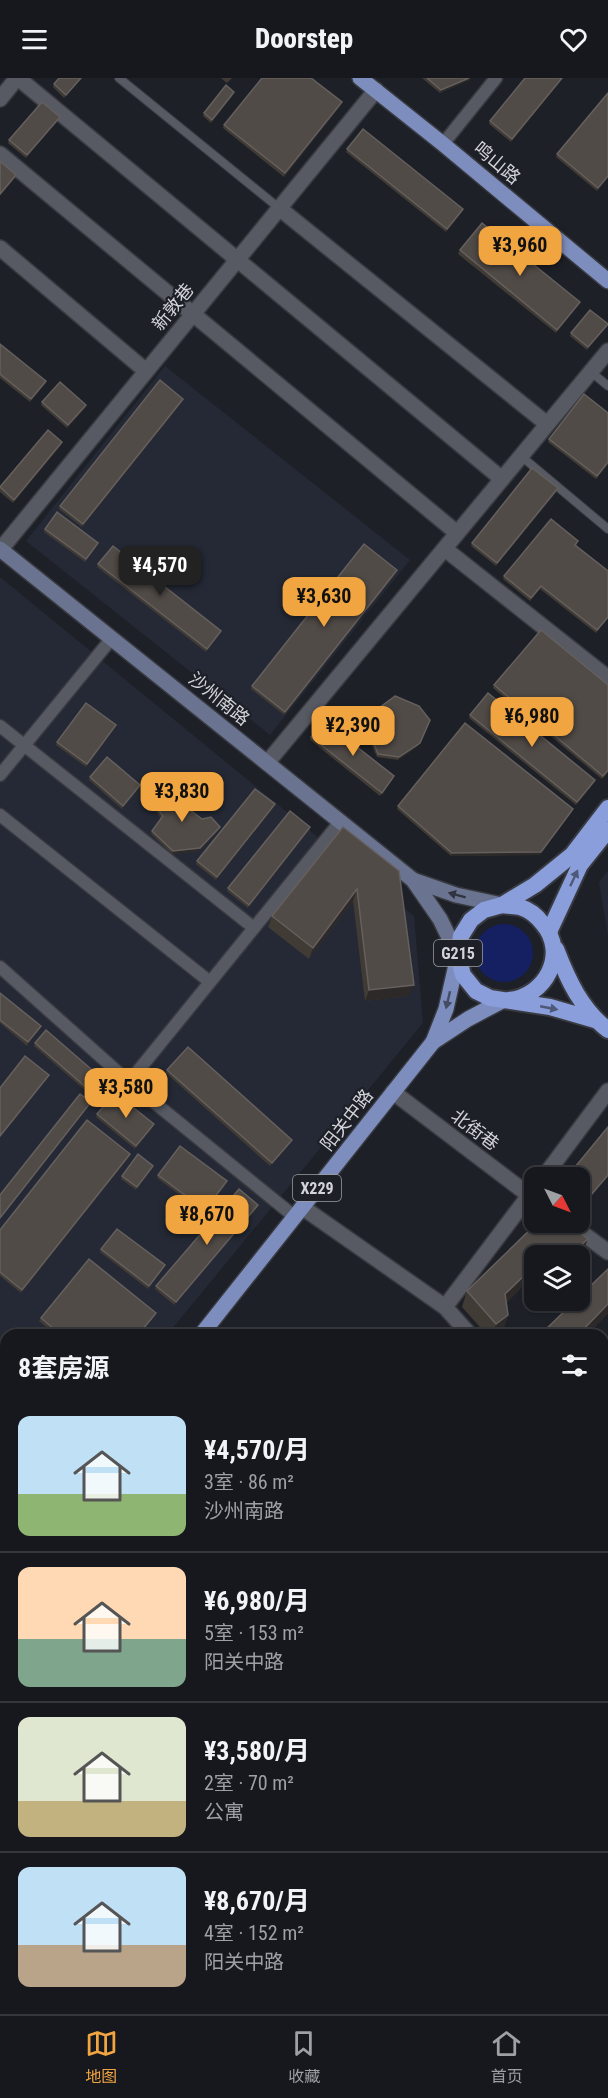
<!DOCTYPE html>
<html lang="zh">
<meta charset="utf-8">
<style>
:root{--surface:#16181d;--page:#1f2126;--text:#f1f3f6;--muted:#9ea0a4;--line:#35373b;--accent:#f1a540}
body{margin:0;font-family:"Roboto Condensed","Noto Sans SC",sans-serif;background:var(--page);color:var(--text);height:100vh;display:flex;flex-direction:column;font-size:22px;white-space:nowrap}
*{box-sizing:border-box;margin:0}
p{font-size:20px;color:var(--muted)}
.icon{flex:none;width:33px;height:33px;fill:none;stroke:currentColor;stroke-width:2;stroke-linecap:round;stroke-linejoin:round}
.map{position:relative;flex:1;overflow:hidden}
.details{position:absolute;left:0px;top:1251px;width:609px;height:686px;display:flex;flex-direction:column;background:var(--surface);border-radius:18px 18px 0 0;box-shadow:0 2px 4px #0004,0 0 0 2px var(--line)}
.details>*{flex:none}
.needle{width:39px;rotate:132deg}
.controls{position:absolute;left:524px;top:1089px;display:grid;gap:12px}
.controls a{display:grid;place-items:center;width:66px;height:66px;border-radius:12px;background:var(--surface);box-shadow:0 2px 4px #0004,0 0 0 2px var(--line);font-size:30px}
.price{position:absolute;translate:-50% -51px;padding:0 14px;border-radius:12px;background:var(--accent);color:#111;font-size:20px;line-height:39px;filter:drop-shadow(0 2px 3px #0008)}
.price::after{content:'';position:absolute;left:50%;top:36px;width:18px;height:14px;margin-left:-9px;background:inherit;clip-path:polygon(0 0,100% 0,50% 100%)}
.price.active{background:#222;color:#fff}
ul{padding:0;list-style:none}
li{display:flex;align-items:center;gap:18px;height:150px;padding:0 18px}
li+li{border-top:2px solid var(--line)}
li span{display:grid;place-items:center;flex:none;width:168px;height:120px;border-radius:12px;color:#555}
li>.icon{margin-inline-start:auto}
span .icon{width:72px;height:72px;fill:#fffc;stroke-width:1}
li b{font-size:26px}
h2{display:flex;justify-content:space-between;align-items:center;height:72px;padding:0 18px;font-size:26px}
header{display:flex;justify-content:space-between;align-items:center;height:78px;padding:0 18px;background:var(--surface);font-size:27px;font-weight:800}
.tabs{display:flex;justify-content:space-around;align-items:center;height:84px;border-top:2px solid var(--line);background:var(--surface);font-size:16px;color:var(--muted)}
.tabs a{display:grid;justify-items:center;gap:3px}
.tabs .active{color:var(--accent)}
.map>svg:first-child{display:block}
.built{fill:#242935}
.green{fill:#152063}
.lines{fill:none;stroke-linecap:round;stroke-linejoin:round}
.service-casing{stroke:#383a40;stroke-width:10}
.pedestrian-casing{stroke:#383a40;stroke-width:15}
.minor-casing{stroke:#383a40;stroke-width:18}
.tertiary-casing{stroke:#383a40;stroke-width:18}
.secondary-casing{stroke:#383a40;stroke-width:18}
.primary-casing{stroke:#383a40;stroke-width:18}
.trunk-casing{stroke:#383a40;stroke-width:20}
.service{stroke:#575a63;stroke-width:8}
.pedestrian{stroke:#575a63;stroke-width:12}
.minor{stroke:#575a63;stroke-width:15}
.tertiary{stroke:#575a63;stroke-width:15}
.secondary{stroke:#6a7490;stroke-width:15}
.primary{stroke:#7d8dbd;stroke-width:15}
.trunk{stroke:#8a9edb;stroke-width:16}
.wall{fill:#413b35}
.shaded-wall{fill:#2c2928}
.building{fill:#514b47;stroke:#65605e;stroke-width:1.5}
.oneway{fill:#4e5978}
.oneway2{fill:#303541}
.oneway3{fill:#434c63}
.labels{text-anchor:middle;stroke-width:4.5;stroke-linejoin:round;paint-order:stroke}
.shield{fill:#1d2027;stroke:#9c9ea4;stroke-width:1.5}
.shield-label{font-size:16px;font-weight:bold;fill:#d2d4d9}
.street-label{font-size:18px;fill:#d2d4d9;stroke:#1d2027}
</style>
<header><svg class="icon" aria-label="menu" viewBox="0 0 24 24"><path d="M4 6h16M4 12h16M4 18h16"/></svg>Doorstep<svg class="icon" aria-label="heart" viewBox="0 0 24 24"><path d="M12 20l-8-8c-3-5 5-10 8-4 3-6 11-1 8 4z"/></svg></header>
<div class="map">
<svg width="608" height="1936" viewBox="0 0 608 1936">
<rect width="100%" height="100%" fill="#1d2027"/>
<!-- built -->
<g class="built">
<polygon points="165,288 410,482 270,657 26,463"/>
<polygon points="0,499 414,838 423,945 167,1257 6,1257 6,1453 0,1461"/>
<polygon points="608,793 608,858 599,804"/>
<polygon points="0,1708 6,1712 6,1930 102,1931 98,1936 0,1936"/>
<polygon points="203,1931 291,1931 299,1936 198,1936"/>
</g>
<!-- green -->
<circle class="green" cx="504" cy="875" r="29"/>
<g class="lines">
<defs>
<g id="service">
<polyline points="119,0 279,130"/>
<polyline points="591,294 608,308"/>
<polyline points="521,378 608,451"/>
</g>
<g id="pedestrian">
<polyline points="443,66 496,0"/>
<polyline points="0,648 254,850"/>
<polyline points="0,697 112,560"/>
<polyline points="0,737 210,904"/>
<polyline points="0,889 129,1004 295,1139"/>
<polyline points="129,1004 340,744"/>
</g>
<g id="minor">
<polyline points="18,0 502,401"/>
<polyline points="0,76 457,455"/>
<polyline points="279,130 547,346"/>
<polyline points="0,170 146,293"/>
<polyline points="1,471 376,12"/>
<polyline points="393,1014 534,1121"/>
<polyline points="543,1100 608,1013"/>
<polyline points="302,1129 445,1229 470,1257"/>
<polyline points="567,1144 608,1174"/>
<polyline points="445,1229 534,1111"/>
<polyline points="603,1408 608,1413"/>
<polyline points="603,1544 608,1538"/>
<polyline points="603,1609 608,1637"/>
<polyline points="87,1936 92,1930"/>
</g>
<g id="tertiary">
<polyline points="0,21 17,0"/>
<polyline points="445,471 608,600"/>
<polyline points="267,685 608,273"/>
<polyline points="0,1664 6,1668"/>
<polyline points="335,1930 342,1936"/>
</g>
<g id="secondary">
<polyline points="0,471 413,802 440,841 458,878"/>
<polyline points="413,802 456,817 502,827"/>
</g>
<g id="primary">
<polyline points="360,0 443,66 608,203"/>
<polyline points="433,964 468,941 502,923"/>
<polyline points="201,1257 433,964 446,931 458,878"/>
<polyline points="0,1512 6,1505"/>
</g>
<g id="trunk">
<path d="M 502,827 C 508,828 515,828 520,829 C 530,832 537,838 543,846 C 568,876 546,918 509,922"/>
<polyline points="549,854 580,787 608,752"/>
<path d="M 556,871 C 568,902 581,931 608,952"/>
<polyline points="595,942 550,929 490,920 476,913 463,897 458,878 461,858 471,842 484,832 502,827 535,807 572,777 608,730"/>
</g>
</defs>
<!-- service casing -->
<use href="#service" class="service-casing"/>
<!-- pedestrian casing -->
<use href="#pedestrian" class="pedestrian-casing"/>
<!-- minor casing -->
<use href="#minor" class="minor-casing"/>
<!-- tertiary casing -->
<use href="#tertiary" class="tertiary-casing"/>
<!-- secondary casing -->
<use href="#secondary" class="secondary-casing"/>
<!-- primary casing -->
<use href="#primary" class="primary-casing"/>
<!-- trunk casing -->
<use href="#trunk" class="trunk-casing"/>
<!-- service -->
<use href="#service" class="service"/>
<!-- pedestrian -->
<use href="#pedestrian" class="pedestrian"/>
<!-- minor -->
<use href="#minor" class="minor"/>
<!-- tertiary -->
<use href="#tertiary" class="tertiary"/>
<!-- secondary -->
<use href="#secondary" class="secondary"/>
<!-- primary -->
<use href="#primary" class="primary"/>
<!-- trunk -->
<use href="#trunk" class="trunk"/>
</g>
<!-- wall -->
<g class="wall">
<polygon points="59,0 82,0 64,20 53,9 54,6"/>
<polygon points="221,0 232,0 227,5"/>
<polygon points="422,0 471,0 469,2 440,15"/>
<polygon points="563,0 511,64 489,46 490,43"/>
<polygon points="234,14 233,17 211,45 203,38 204,35"/>
<polygon points="341,27 284,99 223,50 224,47"/>
<polygon points="60,39 58,42 26,80 8,65 9,62"/>
<polygon points="347,71 463,131 462,134 446,154 346,74"/>
<polygon points="557,76 608,99 597,113 556,79"/>
<polygon points="460,172 578,227 556,255 458,176"/>
<polygon points="608,246 606,249 587,272 570,258 571,255"/>
<polygon points="0,266 45,306 30,324 0,300"/>
<polygon points="183,321 182,324 82,449 59,431 60,428"/>
<polygon points="42,324 86,327 85,330 67,350 41,327"/>
<polygon points="549,361 608,386 596,401 548,364"/>
<polygon points="61,367 13,425 0,414 0,409"/>
<polygon points="557,413 496,488 471,468 472,465"/>
<polygon points="45,451 98,465 97,468 85,484 44,454"/>
<polygon points="577,466 576,467 608,540 596,555 540,511 530,523 503,501 504,498"/>
<polygon points="98,486 221,553 220,556 206,574 97,489"/>
<polygon points="397,492 396,495 284,637 251,611 252,608"/>
<polygon points="494,607 608,607 608,694 602,701 493,610"/>
<polygon points="379,630 418,668 398,682 377,679 369,661"/>
<polygon points="470,637 595,702 594,705 576,727 469,640"/>
<polygon points="116,647 115,650 86,689 56,667 57,664"/>
<polygon points="311,659 393,701 380,718 310,662"/>
<polygon points="90,699 140,707 139,710 122,731 89,702"/>
<polygon points="182,726 202,741 220,749 219,752 199,773 172,776 151,756 152,753 161,741 156,733 157,730"/>
<polygon points="275,726 274,729 216,802 196,786 197,783"/>
<polygon points="398,728 573,731 572,734 539,777 451,778 397,731"/>
<polygon points="310,749 309,752 248,830 227,813 228,810"/>
<polygon points="343,749 409,918 365,923 353,823 309,881 268,849 272,838"/>
<polygon points="0,915 40,951 27,968 0,945"/>
<polygon points="35,965 106,1004 105,1007 94,1020 34,968"/>
<polygon points="167,992 291,1065 270,1088 166,995"/>
<polygon points="97,1036 153,1049 135,1071 96,1039"/>
<polygon points="130,1076 129,1079 21,1215 0,1198 0,1152"/>
<polygon points="153,1088 152,1091 136,1112 121,1101 122,1098"/>
<polygon points="158,1097 227,1103 226,1106 204,1135 157,1100"/>
<polygon points="258,1127 257,1130 174,1227 155,1211 156,1208"/>
<polygon points="538,1144 582,1176 579,1178 534,1178 507,1225 508,1237 503,1252 497,1257 487,1257 462,1229 467,1213"/>
<polygon points="101,1171 165,1187 164,1190 148,1211 100,1174"/>
<polygon points="155,1238 139,1257 56,1257 39,1243 41,1240"/>
<polygon points="6,1286 6,1344 0,1339 0,1293"/>
<polygon points="395,1930 407,1930 403,1936"/>
</g>
<!-- shaded-wall -->
<g class="shaded-wall">
<polygon points="81,0 82,0 64,20 66,17"/>
<polygon points="469,0 471,0 469,2 440,15 441,12"/>
<polygon points="562,0 563,0 511,64 512,61"/>
<polygon points="234,14 233,17 211,45 212,42"/>
<polygon points="342,24 341,27 284,99 285,95"/>
<polygon points="60,39 58,42 26,80 27,77"/>
<polygon points="16,97 15,100 0,118 0,116"/>
<polygon points="608,98 608,99 597,113 598,110"/>
<polygon points="463,131 462,134 446,154 447,151"/>
<polygon points="580,224 578,227 556,255 557,252"/>
<polygon points="608,246 606,249 587,272 588,269"/>
<polygon points="46,303 45,306 30,324 31,321"/>
<polygon points="183,321 182,324 82,449 83,446"/>
<polygon points="86,327 85,330 67,350 68,347"/>
<polygon points="62,364 61,367 13,425 14,422"/>
<polygon points="558,410 557,413 496,488 497,485"/>
<polygon points="397,492 396,495 284,637 285,634"/>
<polygon points="221,553 220,556 206,574 207,571"/>
<polygon points="430,642 418,668 398,682 399,679"/>
<polygon points="116,647 115,650 86,689 87,686"/>
<polygon points="595,702 594,705 576,727 577,724"/>
<polygon points="140,707 139,710 122,731 123,728"/>
<polygon points="275,726 274,729 216,802 217,799"/>
<polygon points="573,731 572,734 539,777 451,778 452,775"/>
<polygon points="220,749 219,752 199,773 172,776 173,773"/>
<polygon points="310,749 309,752 248,830 249,827"/>
<polygon points="357,811 353,823 309,881 313,870"/>
<polygon points="414,907 409,918 365,923 369,912"/>
<polygon points="41,948 40,951 27,968 28,964"/>
<polygon points="49,997 48,1000 0,1060 0,1058"/>
<polygon points="106,1004 105,1007 94,1020 95,1017"/>
<polygon points="91,1024 90,1027 0,1141 0,1140"/>
<polygon points="154,1046 153,1049 135,1071 136,1068"/>
<polygon points="292,1062 291,1065 270,1088 272,1085"/>
<polygon points="130,1076 129,1079 21,1215 22,1212"/>
<polygon points="153,1088 152,1091 136,1112 137,1109"/>
<polygon points="608,1097 608,1098 579,1133 579,1131"/>
<polygon points="227,1103 226,1106 204,1135 205,1132"/>
<polygon points="258,1127 257,1130 174,1227 176,1224"/>
<polygon points="588,1161 582,1176 579,1179 579,1178 568,1178"/>
<polygon points="165,1187 164,1190 148,1211 149,1208"/>
<polygon points="534,1188 534,1197 500,1232 505,1216"/>
<polygon points="608,1226 608,1236 587,1257 578,1257"/>
<polygon points="156,1235 155,1238 139,1257 138,1257"/>
<polygon points="508,1237 503,1252 497,1257 492,1257 496,1246"/>
<polygon points="608,1323 608,1333 603,1338 603,1328"/>
<polygon points="608,1501 608,1510 603,1516 603,1506"/>
</g>
<!-- building -->
<g class="building">
<polygon points="59,0 81,0 66,17 54,6"/>
<polygon points="262,0 311,0 342,24 285,95 224,47"/>
<polygon points="427,0 469,0 441,12"/>
<polygon points="525,0 562,0 512,61 490,43"/>
<polygon points="226,7 234,14 212,42 204,35"/>
<polygon points="608,15 608,98 598,110 557,76"/>
<polygon points="42,24 60,39 27,77 9,62"/>
<polygon points="363,51 463,131 447,151 347,71"/>
<polygon points="0,83 16,97 0,116"/>
<polygon points="482,145 580,224 557,252 460,172"/>
<polygon points="590,232 608,246 588,269 571,255"/>
<polygon points="0,266 46,303 31,321 0,296"/>
<polygon points="160,302 183,321 83,446 60,428"/>
<polygon points="60,304 86,327 68,347 42,324"/>
<polygon points="584,316 608,335 608,384 597,398 549,361"/>
<polygon points="48,352 62,364 14,422 0,409"/>
<polygon points="532,390 558,410 497,485 472,465"/>
<polygon points="57,434 98,465 86,481 45,451"/>
<polygon points="551,441 578,463 575,467 608,493 608,539 597,552 541,508 531,520 504,498"/>
<polygon points="364,466 397,492 285,634 252,608"/>
<polygon points="113,468 221,553 207,571 98,486"/>
<polygon points="541,552 608,607 608,692 603,698 494,607"/>
<polygon points="488,615 595,702 577,724 470,637"/>
<polygon points="395,618 419,628 430,642 420,665 399,679 378,676 371,658 379,630"/>
<polygon points="86,625 116,647 87,686 57,664"/>
<polygon points="324,643 394,698 382,715 311,659"/>
<polygon points="465,645 573,731 541,774 452,775 398,728"/>
<polygon points="107,679 140,707 123,728 90,699"/>
<polygon points="174,704 187,715 182,726 202,741 211,739 220,749 200,770 173,773 152,753 163,738 157,730"/>
<polygon points="255,711 275,726 217,799 197,783"/>
<polygon points="290,733 310,749 249,827 228,810"/>
<polygon points="343,749 399,793 414,907 369,912 357,811 313,870 272,838"/>
<polygon points="0,915 41,948 28,964 0,942"/>
<polygon points="46,952 106,1004 95,1017 35,965"/>
<polygon points="188,969 292,1062 272,1085 167,992"/>
<polygon points="25,978 49,997 0,1058 0,1010"/>
<polygon points="115,1015 154,1046 136,1068 97,1036"/>
<polygon points="80,1016 91,1024 0,1140 0,1117"/>
<polygon points="87,1042 130,1076 22,1212 0,1194 0,1152"/>
<polygon points="608,1049 608,1097 579,1131 579,1100 566,1100"/>
<polygon points="180,1068 227,1103 205,1132 158,1097"/>
<polygon points="138,1076 153,1088 137,1109 122,1098"/>
<polygon points="239,1111 258,1127 176,1224 156,1208"/>
<polygon points="538,1144 566,1144 588,1161 568,1178 563,1178 549,1173 544,1178 534,1178 534,1188 505,1216 508,1237 496,1246 467,1213"/>
<polygon points="117,1151 165,1187 149,1208 101,1171"/>
<polygon points="89,1181 156,1235 138,1257 61,1257 41,1240"/>
<polygon points="608,1191 608,1226 578,1257 540,1257 576,1222 579,1222 579,1219"/>
<polygon points="430,1250 436,1257 423,1257"/>
<polygon points="36,1252 42,1257 31,1257"/>
<polygon points="6,1286 6,1340 0,1335 0,1293"/>
<polygon points="608,1289 608,1323 603,1328 603,1294"/>
<polygon points="608,1450 608,1501 603,1506 603,1456"/>
<polygon points="6,1563 6,1593 0,1600 0,1570"/>
<polygon points="608,1707 608,1744 603,1749 603,1712"/>
<polygon points="603,1900 608,1905 608,1918 603,1923"/>
<polygon points="115,1930 155,1930 150,1936 110,1936"/>
<polygon points="468,1930 499,1930 495,1936 464,1936"/>
<polygon points="536,1930 565,1930 560,1936 530,1936"/>
</g>
<!-- one-way arrows -->
<defs><path id="oneway-solid" d="M-6-.8H1V-3.2L6.5 0L1 3.2V.8H-6Z" transform="scale(1.5)"/></defs>
<g class="oneway">
<use href="#oneway-solid" transform="translate(574 800) rotate(-65)"/>
<use href="#oneway-solid" transform="translate(549 930) rotate(11)"/>
</g>
<use class="oneway2" href="#oneway-solid" transform="translate(457 817) rotate(-165)"/>
<use class="oneway3" href="#oneway-solid" transform="translate(448 922) rotate(103)"/>
<g class="labels">
<!-- shield labels -->
<g class="shield">
<rect x="434" y="862" width="48" height="26" rx="4.5"/>
<rect x="293" y="1097" width="48" height="26" rx="4.5"/>
</g>
<g class="shield-label">
<text x="458" y="881">G215</text>
<text x="317" y="1116">X229</text>
</g>
<!-- street labels -->
<g class="street-label">
<text transform="translate(497 85) rotate(40)" y="6">鸣山路</text>
<text transform="translate(173 229) rotate(-51)" y="6">新敦巷</text>
<text transform="translate(219 621) rotate(39)" y="6">沙州南路</text>
<text transform="translate(347 1042) rotate(-52)" y="6">阳关中路</text>
<text transform="translate(475 1052) rotate(37)" y="6">北街巷</text>
</g>
</g>
</svg>
<div class="controls">
<a><svg class="needle" viewBox="-14 -14 28 28"><path d="M0-13l5 13h-10z" fill="#e53935"/><path d="M0 13l5-13h-10z" fill="#9ea0a4"/></svg></a>
<a><svg class="icon" aria-label="layers" viewBox="0 0 24 24"><path d="M12 4l9 5-9 5-9-5zM3 14l9 5 9-5"/></svg></a>
</div>
<b class="price" style="left:520px;top:199px">¥3,960</b>
<b class="price active" style="left:160px;top:519px">¥4,570</b>
<b class="price" style="left:324px;top:550px">¥3,630</b>
<b class="price" style="left:532px;top:670px">¥6,980</b>
<b class="price" style="left:353px;top:679px">¥2,390</b>
<b class="price" style="left:182px;top:745px">¥3,830</b>
<b class="price" style="left:126px;top:1041px">¥3,580</b>
<b class="price" style="left:207px;top:1168px">¥8,670</b>
<section class="details">
<h2>8套房源<svg class="icon" aria-label="filters" viewBox="0 0 24 24"><path d="M4 7h16M4 17h16"/><circle cx="9" cy="7" r="2"/><circle cx="15" cy="17" r="2"/></svg></h2>
<ul>
<li><span style="background:linear-gradient(#bfe0f5 65%,#8fb573 0)"><svg class="icon" aria-label="home" viewBox="0 0 24 24"><path d="M3 11l9-7 9 7M6 9v11h12V9"/></svg></span><div><b>¥4,570/月</b><p>3室 · 86 m²</p><p>沙州南路</p></div></li>
<li><span style="background:linear-gradient(#ffd9b3 60%,#7fa58c 0)"><svg class="icon" aria-label="home" viewBox="0 0 24 24"><path d="M3 11l9-7 9 7M6 9v11h12V9"/></svg></span><div><b>¥6,980/月</b><p>5室 · 153 m²</p><p>阳关中路</p></div></li>
<li><span style="background:linear-gradient(#dfe7d0 70%,#c2b280 0)"><svg class="icon" aria-label="home" viewBox="0 0 24 24"><path d="M3 11l9-7 9 7M6 9v11h12V9"/></svg></span><div><b>¥3,580/月</b><p>2室 · 70 m²</p><p>公寓</p></div></li>
<li><span style="background:linear-gradient(#bfe0f5 65%,#b9a48a 0)"><svg class="icon" aria-label="home" viewBox="0 0 24 24"><path d="M3 11l9-7 9 7M6 9v11h12V9"/></svg></span><div><b>¥8,670/月</b><p>4室 · 152 m²</p><p>阳关中路</p></div></li>
</ul>
</section>
</div>
<nav class="tabs">
<a class="active"><svg class="icon" aria-label="map" viewBox="0 0 24 24"><path d="M3 6l6-2 6 2 6-2v14l-6 2-6-2-6 2zM9 4v14M15 6v14"/></svg>地图</a>
<a><svg class="icon" aria-label="saved" viewBox="0 0 24 24"><path d="M7 4h10v16l-5-4-5 4z"/></svg>收藏</a>
<a><svg class="icon" aria-label="home" viewBox="0 0 24 24"><path d="M3 11l9-7 9 7M6 9v11h12V9"/></svg>首页</a>
</nav>
